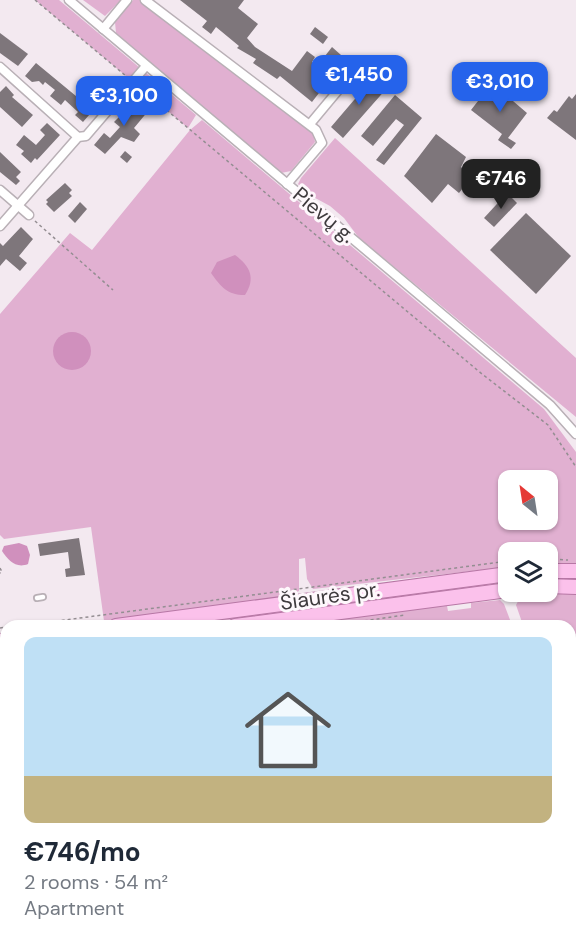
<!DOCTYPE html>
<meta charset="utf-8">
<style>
:root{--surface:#fff;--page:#f2f2f3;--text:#1f2937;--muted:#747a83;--accent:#2563eb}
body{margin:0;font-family:"DM Sans",sans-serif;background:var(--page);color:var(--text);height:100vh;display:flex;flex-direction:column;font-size:22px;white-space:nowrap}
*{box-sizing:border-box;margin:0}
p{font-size:20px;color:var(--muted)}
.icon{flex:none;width:33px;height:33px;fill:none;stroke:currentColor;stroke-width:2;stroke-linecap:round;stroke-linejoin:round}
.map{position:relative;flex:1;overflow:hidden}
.drawer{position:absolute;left:0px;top:620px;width:576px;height:332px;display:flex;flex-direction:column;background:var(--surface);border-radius:18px 18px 0 0;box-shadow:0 2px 4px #0004}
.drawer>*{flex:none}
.needle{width:39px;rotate:330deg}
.tools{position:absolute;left:498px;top:470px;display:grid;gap:12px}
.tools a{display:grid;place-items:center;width:60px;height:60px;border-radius:12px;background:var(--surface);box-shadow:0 2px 4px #0004;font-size:30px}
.price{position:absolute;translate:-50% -51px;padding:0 14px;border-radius:12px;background:var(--accent);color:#fff;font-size:20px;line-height:39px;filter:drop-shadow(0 2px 3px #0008)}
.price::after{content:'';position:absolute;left:50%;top:36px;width:18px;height:14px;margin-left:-9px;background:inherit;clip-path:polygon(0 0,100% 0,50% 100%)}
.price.current{background:#222;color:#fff}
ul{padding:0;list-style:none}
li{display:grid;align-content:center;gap:12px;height:318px;padding:0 24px}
li span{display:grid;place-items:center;height:186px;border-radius:12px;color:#555}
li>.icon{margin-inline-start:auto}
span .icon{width:108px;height:108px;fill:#fffc;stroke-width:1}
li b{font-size:26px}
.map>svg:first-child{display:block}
.green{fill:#e1b0d1;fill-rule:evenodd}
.water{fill:#d090bd}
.building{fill:#7e767b}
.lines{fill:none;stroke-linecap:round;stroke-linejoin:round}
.lane-casing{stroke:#b9b0b6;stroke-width:8}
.street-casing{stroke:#b9b0b6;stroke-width:11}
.primary-casing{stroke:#b777a5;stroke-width:16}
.path{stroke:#948e92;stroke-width:1.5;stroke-dasharray:3 3;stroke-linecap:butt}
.lane{stroke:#fff;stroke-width:4.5}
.street{stroke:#fff;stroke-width:8}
.primary{stroke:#fbc1eb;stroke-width:14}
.labels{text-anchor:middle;stroke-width:6;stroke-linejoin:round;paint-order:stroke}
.street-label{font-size:21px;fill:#3f3b3e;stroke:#fef8fc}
</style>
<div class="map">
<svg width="576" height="950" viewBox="0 0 576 950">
<rect width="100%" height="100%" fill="#f3e9f0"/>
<!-- green -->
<g class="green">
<polygon points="35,0 59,0 196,115 188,128"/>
<polygon points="83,0 121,0 105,16"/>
<polygon points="133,0 140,0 313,132 315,142 291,171 281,173 116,33 115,22"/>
<path d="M 202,120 L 544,409 L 576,452 L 576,566 L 548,566 L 548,552 L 508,552 L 508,567 L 313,589 L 307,579 L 305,558 L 299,559 L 299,591 L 290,596 L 104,621 L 91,527 L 4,539 L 0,535 L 0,314 L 70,233 L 92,250 L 190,130 ZM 508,480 L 548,480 L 548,519 L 508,519 Z"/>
<polygon points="335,138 576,358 576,417 359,238 344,218 330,206 306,193 298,184 301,178"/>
<polygon points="508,578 508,581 435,594 293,613 292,607"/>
<polygon points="558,592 576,594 576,634 573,635 575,639 570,640 570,626 523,625 516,605 522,594"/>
<polygon points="500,600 504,604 512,625 277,626 400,609 447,606 448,611 471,608 471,603"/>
<polygon points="287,608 288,614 199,625 156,626"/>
<polygon points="6,666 6,785 0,787 0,667"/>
<polygon points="576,777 576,879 570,881 570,780"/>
<polygon points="133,945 402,945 389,950 120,950"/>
</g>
<!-- water -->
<g class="water">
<path d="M 235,255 C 250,266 256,278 245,295 C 227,295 221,287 211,273 L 217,262 Z"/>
<circle cx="72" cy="351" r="19"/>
<path d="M 19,543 L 27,546 L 30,555 L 28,564 C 16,569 8,560 2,551 L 4,546 Z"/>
</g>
<!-- building -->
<g class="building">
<polygon points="180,0 244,0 238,8 258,24 247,38 255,47 292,71 307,51 315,57 312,62 327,75 315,90 319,93 312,102 280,76 277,79 253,63 256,59 237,48 239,46 216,27 211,34 202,27 207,21"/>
<polygon points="315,27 328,37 323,44 310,34"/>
<polygon points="0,33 28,54 18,66 0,53"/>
<polygon points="332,47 341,55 334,63 325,56"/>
<polygon points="36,63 82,101 86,103 89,100 96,107 83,122 75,115 78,112 65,100 61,105 50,96 55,90 45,82 43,85 39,81 32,82 25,76"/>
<polygon points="374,77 387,88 343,138 331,127 360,93 351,85 354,81 364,89"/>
<polygon points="492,83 527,113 508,138 516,143 511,149 498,140 502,134 471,110"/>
<polygon points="6,86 14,95 12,97 33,115 22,127 0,107 0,92"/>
<polygon points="576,94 576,140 547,118 554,110 557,112 569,96 572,99"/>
<polygon points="395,95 422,118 384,165 376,160 404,125 396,119 373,146 361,136"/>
<polygon points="137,99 149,110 134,128 140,134 134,142 121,137 105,154 94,145 104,133 110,138 120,127 114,122"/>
<polygon points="47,123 60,135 37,160 35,158 31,163 21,154 24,151 16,145 24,135 36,145 45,135 40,130"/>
<polygon points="436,134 466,157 461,167 477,180 467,191 463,188 459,193 448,184 432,203 404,176"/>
<polygon points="125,151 132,157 127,163 120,157"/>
<polygon points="0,152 21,172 16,177 20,181 16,185 0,172"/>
<polygon points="65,183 72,190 69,193 72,196 54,212 46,204 48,202 46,200"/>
<polygon points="507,193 517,203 494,227 484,218"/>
<polygon points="80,202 87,209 75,223 68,216"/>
<polygon points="526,213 571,256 536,294 490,250"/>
<polygon points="21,227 33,239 19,256 27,263 20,271 6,259 0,266 0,243 3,246"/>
<polygon points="79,538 85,575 66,577 65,569 70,568 68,552 40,556 38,544"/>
<polygon points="576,692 576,742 570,744 570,694"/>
<polygon points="576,758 576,773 570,775 570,760"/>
<polygon points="6,906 6,940 5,940 0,926 0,907"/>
</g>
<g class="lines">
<defs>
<polyline id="lane" points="37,598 43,597"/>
<g id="street">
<polyline points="69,0 550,405 576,434"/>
<polyline points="145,0 316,130 322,143 287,184"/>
<polyline points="103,29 127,0"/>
<polyline points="0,67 78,137"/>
<polyline points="310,124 355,70"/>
<polyline points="0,190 29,215"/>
<polyline points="0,226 78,137 86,136 146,66"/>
<polyline points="0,901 6,899"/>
</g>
<g id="primary">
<polyline points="548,571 576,571"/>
<polyline points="548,586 576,587"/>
<polyline points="116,626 508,574"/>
<polyline points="235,626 508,590"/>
<polyline points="0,641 6,640"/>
<polyline points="0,657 6,656"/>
</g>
</defs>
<!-- lane casing -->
<use href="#lane" class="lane-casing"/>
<!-- street casing -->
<use href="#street" class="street-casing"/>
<!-- primary casing -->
<use href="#primary" class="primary-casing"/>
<!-- path -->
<g class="path">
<polyline points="35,0 126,76"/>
<polyline points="139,87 482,374 548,425 576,467"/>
<polyline points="35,221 113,290"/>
<polyline points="548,559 568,560"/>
<polyline points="0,568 2,572 0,573"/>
<polyline points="511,600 545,596"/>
<polyline points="20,626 508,561"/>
<polyline points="329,626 405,615"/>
<polyline points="0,628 6,627"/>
<polyline points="0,671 6,670"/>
</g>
<!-- lane -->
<use href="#lane" class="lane"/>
<!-- street -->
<use href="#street" class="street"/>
<!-- primary -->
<use href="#primary" class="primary"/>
</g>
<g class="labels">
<!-- street labels -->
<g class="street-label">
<text transform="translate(324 215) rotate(40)" y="7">Pievų g.</text>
<text transform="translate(330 596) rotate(-8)" y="7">Šiaurės pr.</text>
</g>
</g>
</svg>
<div class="tools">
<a><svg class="needle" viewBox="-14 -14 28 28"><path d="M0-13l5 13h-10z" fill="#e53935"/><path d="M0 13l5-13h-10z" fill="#747a83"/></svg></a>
<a><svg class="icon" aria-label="layers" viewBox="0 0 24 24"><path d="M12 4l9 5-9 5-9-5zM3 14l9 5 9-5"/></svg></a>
</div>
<b class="price" style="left:359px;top:106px">€1,450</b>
<b class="price" style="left:500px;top:113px">€3,010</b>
<b class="price" style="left:124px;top:127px">€3,100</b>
<b class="price current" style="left:501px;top:210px">€746</b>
<section class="drawer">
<ul>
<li><span style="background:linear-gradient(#bfe0f5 75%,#c2b280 0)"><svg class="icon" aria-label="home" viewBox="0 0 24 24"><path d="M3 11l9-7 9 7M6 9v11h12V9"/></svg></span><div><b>€746/mo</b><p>2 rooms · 54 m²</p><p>Apartment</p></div></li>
</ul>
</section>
</div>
